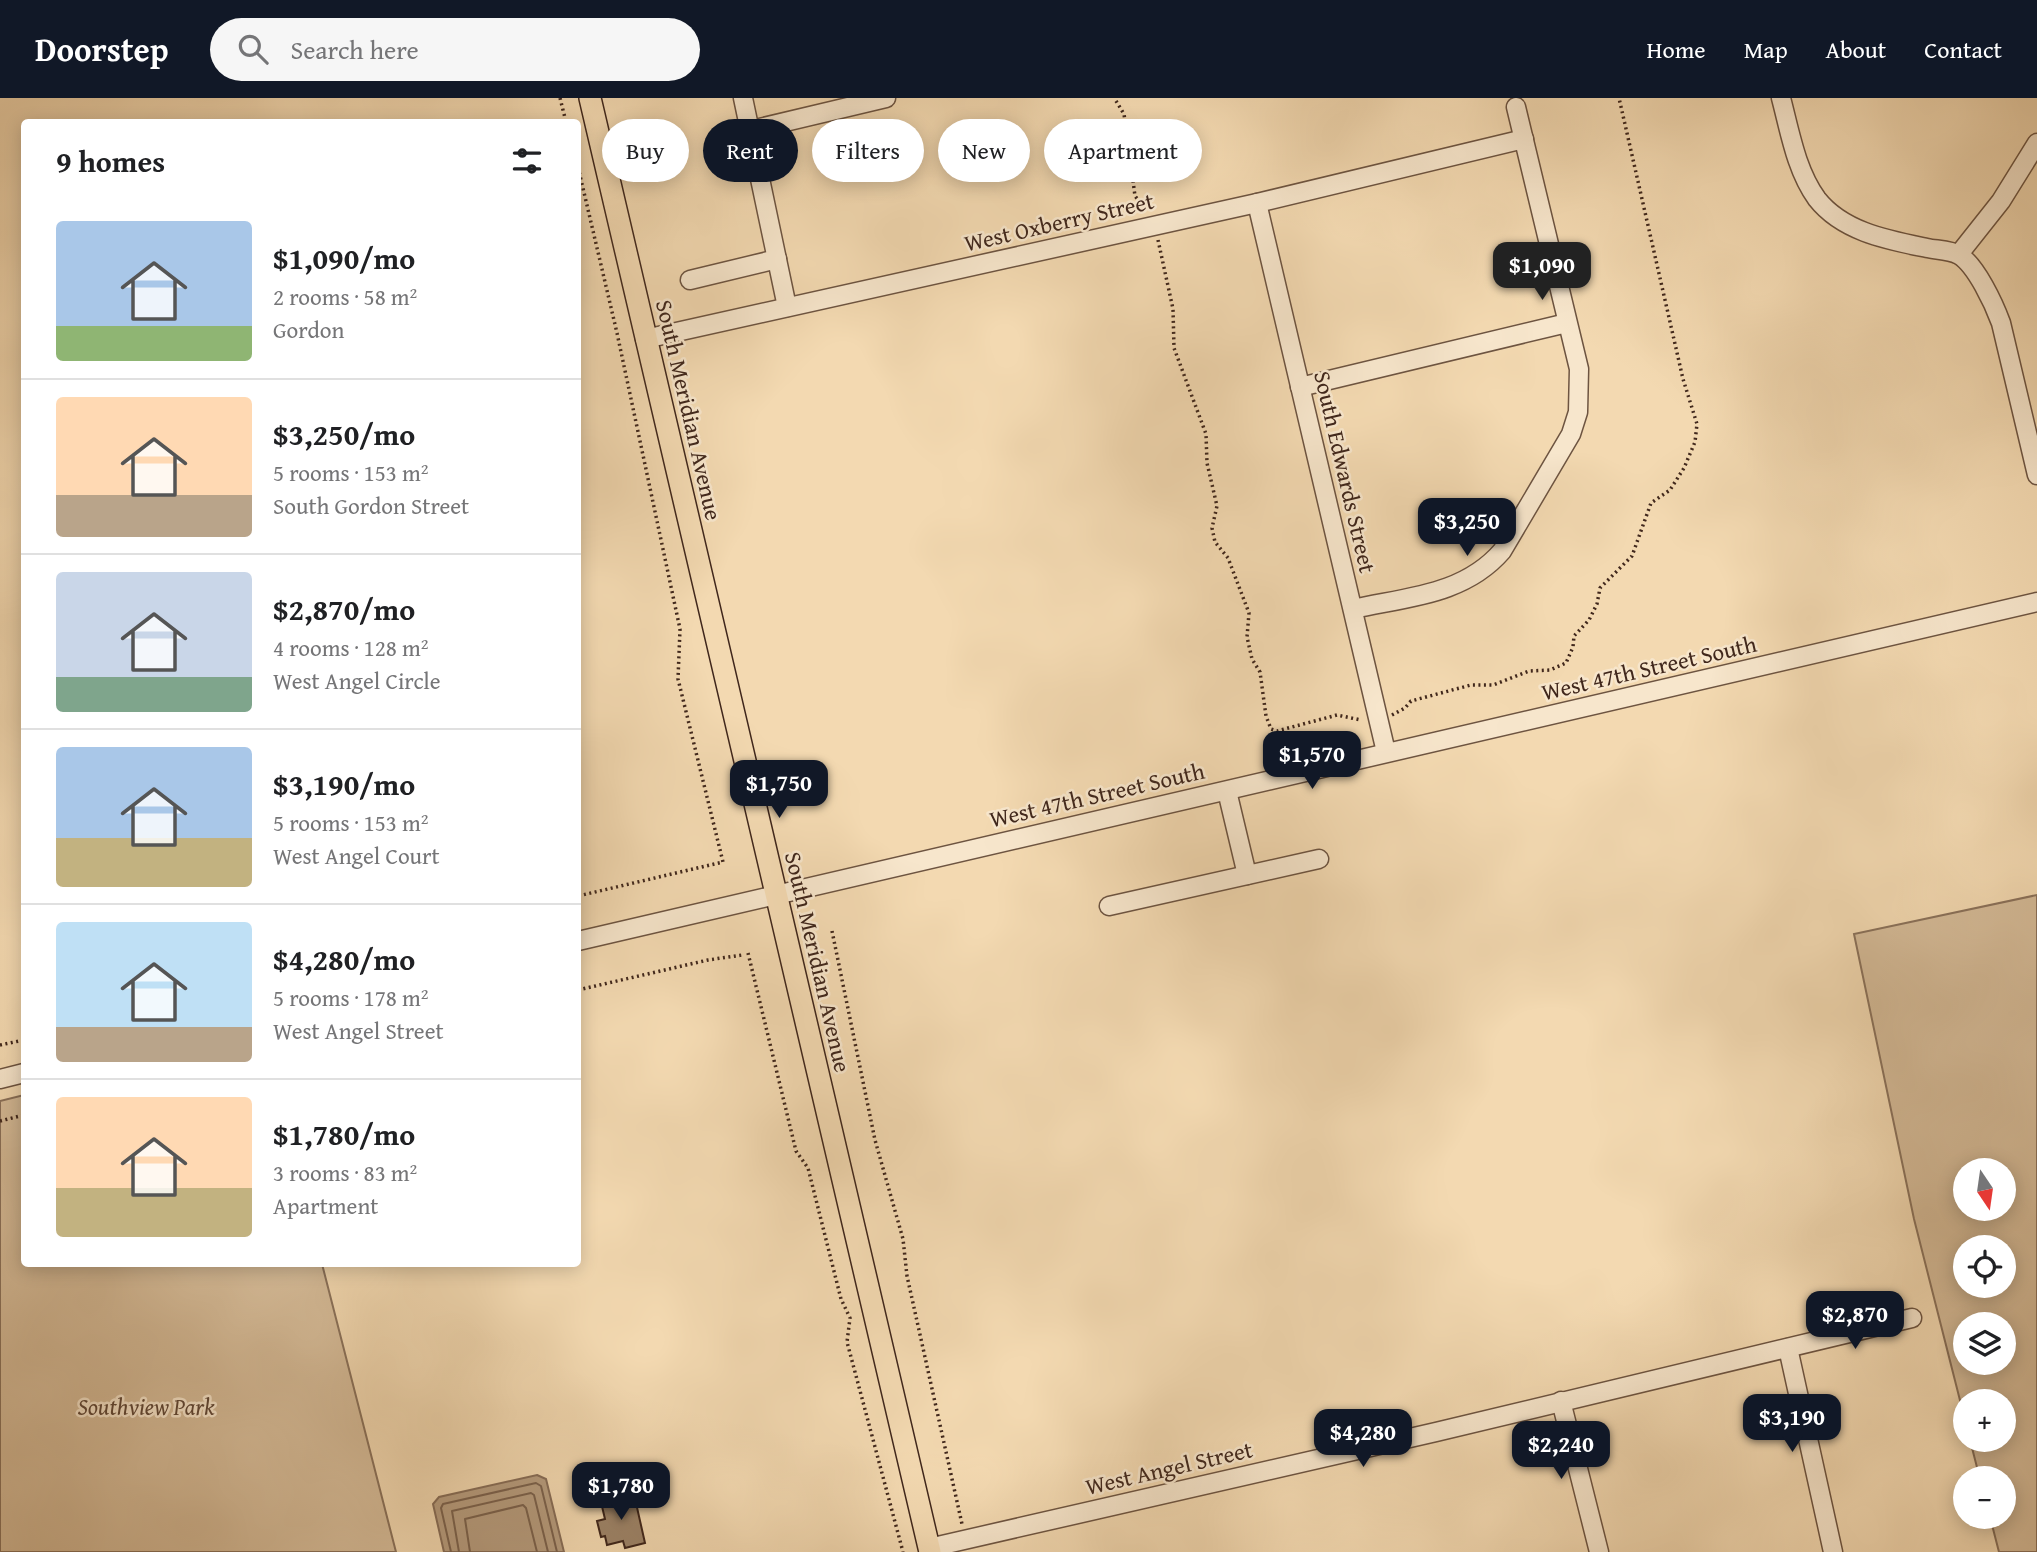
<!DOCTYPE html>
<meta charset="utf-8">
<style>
:root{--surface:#fff;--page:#f6f6f6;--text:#202124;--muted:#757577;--line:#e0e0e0;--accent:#111827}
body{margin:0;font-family:"Gentium Book Plus",serif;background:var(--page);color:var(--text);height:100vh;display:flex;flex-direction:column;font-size:26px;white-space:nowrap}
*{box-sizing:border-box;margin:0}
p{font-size:23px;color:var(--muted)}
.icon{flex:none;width:38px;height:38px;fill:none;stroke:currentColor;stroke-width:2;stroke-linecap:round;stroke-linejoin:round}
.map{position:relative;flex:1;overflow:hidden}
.drawer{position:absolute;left:21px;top:21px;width:560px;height:1148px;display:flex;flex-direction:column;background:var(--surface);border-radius:7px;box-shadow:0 4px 18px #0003}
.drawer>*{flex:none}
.guide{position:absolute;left:602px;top:21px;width:665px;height:63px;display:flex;gap:14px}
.needle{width:46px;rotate:167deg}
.controls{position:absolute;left:1953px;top:1060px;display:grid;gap:14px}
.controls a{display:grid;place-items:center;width:63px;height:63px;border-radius:50%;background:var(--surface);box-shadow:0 4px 18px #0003;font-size:35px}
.price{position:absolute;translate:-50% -60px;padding:0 16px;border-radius:14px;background:var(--accent);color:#fff;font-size:23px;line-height:46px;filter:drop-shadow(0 2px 4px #0008)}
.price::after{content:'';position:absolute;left:50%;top:42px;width:21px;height:16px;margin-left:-10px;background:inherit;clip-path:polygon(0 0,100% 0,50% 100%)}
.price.on{background:#222;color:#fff}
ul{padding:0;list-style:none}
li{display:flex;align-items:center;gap:21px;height:175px;padding:0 35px}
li+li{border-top:2px solid var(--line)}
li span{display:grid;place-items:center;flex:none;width:196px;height:140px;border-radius:7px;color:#555}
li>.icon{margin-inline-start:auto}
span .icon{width:84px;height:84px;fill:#fffc;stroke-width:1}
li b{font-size:30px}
h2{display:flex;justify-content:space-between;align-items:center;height:84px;padding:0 35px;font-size:30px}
.pill{padding:0 24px;border-radius:32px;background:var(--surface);box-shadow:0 4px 18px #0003;font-size:24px;line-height:63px}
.pill.on{background:var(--accent);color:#fff}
header{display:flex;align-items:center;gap:42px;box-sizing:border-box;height:98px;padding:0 35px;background:var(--accent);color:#fff}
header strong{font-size:33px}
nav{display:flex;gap:38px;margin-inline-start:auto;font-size:24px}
.search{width:490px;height:63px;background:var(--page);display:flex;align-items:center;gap:18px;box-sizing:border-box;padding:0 24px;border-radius:38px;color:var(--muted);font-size:26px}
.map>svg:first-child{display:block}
.green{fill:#d5bb98;stroke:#8a715a;stroke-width:2;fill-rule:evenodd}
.water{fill:#b69c7e;stroke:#876d57;stroke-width:2}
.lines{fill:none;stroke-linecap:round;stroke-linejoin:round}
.shore{stroke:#7b624d;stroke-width:2}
.building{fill:#9d8469;stroke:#40271c;stroke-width:2}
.minor-casing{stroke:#6d5441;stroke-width:21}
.major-casing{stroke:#40271c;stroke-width:24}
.path{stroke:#40271c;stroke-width:3.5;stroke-dasharray:2 3.5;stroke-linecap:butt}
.minor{stroke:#f7e6cc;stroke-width:18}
.major{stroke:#f3d9b1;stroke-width:21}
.labels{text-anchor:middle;stroke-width:5;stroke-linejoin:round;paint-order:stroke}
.street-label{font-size:23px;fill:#40271c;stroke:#f7e6cc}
.park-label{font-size:23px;font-style:italic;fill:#5e4535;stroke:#f7e6cc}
</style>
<header>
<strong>Doorstep</strong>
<div class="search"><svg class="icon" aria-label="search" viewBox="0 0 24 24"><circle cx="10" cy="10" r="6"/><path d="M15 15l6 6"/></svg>Search here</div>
<nav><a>Home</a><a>Map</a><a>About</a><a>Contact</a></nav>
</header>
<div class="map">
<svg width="2037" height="1454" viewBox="0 0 2037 1454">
<rect width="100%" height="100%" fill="#f3d9b1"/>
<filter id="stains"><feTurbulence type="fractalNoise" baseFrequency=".00286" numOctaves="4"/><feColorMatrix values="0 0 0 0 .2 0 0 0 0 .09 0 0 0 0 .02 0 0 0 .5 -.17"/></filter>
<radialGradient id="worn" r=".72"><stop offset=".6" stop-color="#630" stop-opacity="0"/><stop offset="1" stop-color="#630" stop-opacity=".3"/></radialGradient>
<!-- green -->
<g class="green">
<path d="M 2037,797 L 2037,1454 L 1999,1454 L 1990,1419 L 2004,1419 L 2004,1381 L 1980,1381 L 1970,1342 L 2004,1342 L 2004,1304 L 1965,1304 L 1965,1322 L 1914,1121 L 1854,836 ZM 1965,1073 L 2004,1073 L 2004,1111 L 1965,1111 ZM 1965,1150 L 2004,1150 L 2004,1188 L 1965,1188 ZM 1965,1227 L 2004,1227 L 2004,1265 L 1965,1265 Z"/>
<polygon points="24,997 24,1166 322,1166 396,1454 0,1454 0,1003"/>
</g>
<!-- water -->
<polygon class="water" points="537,1377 546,1381 564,1454 444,1454 433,1406 439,1399"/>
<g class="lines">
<!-- shore -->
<g class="shore">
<polyline points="451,1454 441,1410 443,1406 536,1385 541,1388 557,1454"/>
<polyline points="459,1454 452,1413 531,1395 534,1397 548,1454"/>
<polyline points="470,1454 465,1421 523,1407 526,1410 537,1454"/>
</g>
</g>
<!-- building -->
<polygon class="building" points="624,1395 627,1406 636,1405 645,1445 625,1450 623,1443 607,1447 605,1438 601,1439 597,1423 605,1421 600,1400"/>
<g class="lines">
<defs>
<g id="minor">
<polyline points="743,0 787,209"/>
<path d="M 1781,0 C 1790,34 1796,72 1817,101 C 1843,134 1888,142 1927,150 C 1936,152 1951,152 1959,157 C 1976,167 1994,206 2001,225 L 2037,377"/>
<polyline points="751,32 886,0"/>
<polyline points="1257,105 1386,654"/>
<polyline points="1959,156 2001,103 2037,45"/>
<polyline points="690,182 777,161"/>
<polyline points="645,241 1257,105 1524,41"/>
<polyline points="1300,289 1567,225"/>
<path d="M 1353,511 C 1407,499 1464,497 1502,453 L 1571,336 L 1578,314 L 1579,271 L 1516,9"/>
<polyline points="1227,693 1247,777"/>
<polyline points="1109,808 1319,761"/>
<polyline points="578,843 2037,504"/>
<polyline points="0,981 24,975"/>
<polyline points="1788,1250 1833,1454"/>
<polyline points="1561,1303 1599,1454"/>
<polyline points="929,1450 1436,1334 1912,1220"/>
</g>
<polyline id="major" points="590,0 930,1454"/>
</defs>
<!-- minor casing -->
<use href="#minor" class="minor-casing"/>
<!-- major casing -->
<use href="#major" class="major-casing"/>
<!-- path -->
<g class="path">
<polyline points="560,0 566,24"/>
<polyline points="1116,3 1124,16 1135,98 1146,112"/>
<polyline points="578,69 617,235 680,531 678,581 723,764 578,798"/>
<polyline points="1158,142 1173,211 1174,250 1206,336 1207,365 1217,408 1212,430 1215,444 1228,460 1249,515 1247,539 1252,561 1260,574 1266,618 1271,631 1277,633 1337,617 1361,622"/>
<polyline points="1392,617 1405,610 1411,603 1471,587 1493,587 1529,573 1550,572 1566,565 1573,549 1574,538 1589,522 1597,506 1600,490 1632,458 1651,405 1670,392 1684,370 1695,344 1697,326 1683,281 1619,0"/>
<polyline points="832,833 875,1042 903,1141 907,1178 962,1426"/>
<polyline points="748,855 796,1053 808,1070 841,1201 850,1220 847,1244 903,1454"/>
<polyline points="578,892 708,862 742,857"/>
<polyline points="0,947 24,942"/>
<polyline points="0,1023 24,1017"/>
</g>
<!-- minor -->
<use href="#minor" class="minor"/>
<!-- major -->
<use href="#major" class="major"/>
</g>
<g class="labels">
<!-- street labels -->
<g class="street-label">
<text transform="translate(1059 124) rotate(-13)" y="8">West Oxberry Street</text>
<text transform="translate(689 312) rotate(77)" y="8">South Meridian Avenue</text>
<text transform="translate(1345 374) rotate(77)" y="8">South Edwards Street</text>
<text transform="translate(1649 570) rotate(-13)" y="8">West 47th Street South</text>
<text transform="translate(1097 697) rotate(-13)" y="8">West 47th Street South</text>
<text transform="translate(818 864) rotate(77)" y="8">South Meridian Avenue</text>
<text transform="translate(1169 1370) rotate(-13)" y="8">West Angel Street</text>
</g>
<!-- park labels -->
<g class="park-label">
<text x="146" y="1317">Southview Park</text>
</g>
</g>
<rect width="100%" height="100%" filter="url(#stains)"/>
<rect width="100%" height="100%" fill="url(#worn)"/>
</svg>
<div class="controls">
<a><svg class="needle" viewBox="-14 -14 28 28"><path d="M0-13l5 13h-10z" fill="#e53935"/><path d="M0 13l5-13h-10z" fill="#757577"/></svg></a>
<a><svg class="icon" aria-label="locate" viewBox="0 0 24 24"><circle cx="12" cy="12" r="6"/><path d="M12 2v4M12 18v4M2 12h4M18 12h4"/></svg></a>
<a><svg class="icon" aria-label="layers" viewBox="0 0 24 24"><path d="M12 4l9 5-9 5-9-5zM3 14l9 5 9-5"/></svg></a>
<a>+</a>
<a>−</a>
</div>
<b class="price on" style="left:1542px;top:204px">$1,090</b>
<b class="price" style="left:1467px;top:460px">$3,250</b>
<b class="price" style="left:1312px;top:693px">$1,570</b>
<b class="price" style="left:779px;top:722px">$1,750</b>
<b class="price" style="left:1855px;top:1253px">$2,870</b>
<b class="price" style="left:1792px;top:1356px">$3,190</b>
<b class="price" style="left:1363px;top:1371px">$4,280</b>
<b class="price" style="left:1561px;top:1383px">$2,240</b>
<b class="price" style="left:621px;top:1424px">$1,780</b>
<div class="guide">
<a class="pill">Buy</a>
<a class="pill on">Rent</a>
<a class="pill">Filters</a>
<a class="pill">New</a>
<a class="pill">Apartment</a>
</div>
<section class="drawer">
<h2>9 homes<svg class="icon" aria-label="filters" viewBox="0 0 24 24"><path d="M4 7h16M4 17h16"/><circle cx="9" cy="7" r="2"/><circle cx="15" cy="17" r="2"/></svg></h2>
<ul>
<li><span style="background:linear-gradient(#a9c7e8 75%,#8fb573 0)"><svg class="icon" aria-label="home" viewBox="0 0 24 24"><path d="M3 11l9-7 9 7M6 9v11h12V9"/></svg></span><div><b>$1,090/mo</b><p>2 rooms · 58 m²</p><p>Gordon</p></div></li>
<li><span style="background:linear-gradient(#ffd9b3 70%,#b9a48a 0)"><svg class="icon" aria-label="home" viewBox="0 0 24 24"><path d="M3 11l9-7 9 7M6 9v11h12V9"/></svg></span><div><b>$3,250/mo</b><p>5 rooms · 153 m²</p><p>South Gordon Street</p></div></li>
<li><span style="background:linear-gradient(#c9d6e8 75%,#7fa58c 0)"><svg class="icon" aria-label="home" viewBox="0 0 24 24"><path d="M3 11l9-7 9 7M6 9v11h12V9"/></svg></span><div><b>$2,870/mo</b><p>4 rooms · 128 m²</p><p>West Angel Circle</p></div></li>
<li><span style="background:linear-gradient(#a9c7e8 65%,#c2b280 0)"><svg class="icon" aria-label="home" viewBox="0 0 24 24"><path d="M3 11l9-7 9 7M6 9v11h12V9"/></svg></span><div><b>$3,190/mo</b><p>5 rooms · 153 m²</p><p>West Angel Court</p></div></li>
<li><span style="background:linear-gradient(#bfe0f5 75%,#b9a48a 0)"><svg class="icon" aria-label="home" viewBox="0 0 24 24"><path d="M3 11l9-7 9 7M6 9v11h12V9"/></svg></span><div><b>$4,280/mo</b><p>5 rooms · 178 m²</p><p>West Angel Street</p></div></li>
<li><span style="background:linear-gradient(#ffd9b3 65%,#c2b280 0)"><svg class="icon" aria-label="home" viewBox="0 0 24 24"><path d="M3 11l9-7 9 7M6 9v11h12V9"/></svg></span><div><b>$1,780/mo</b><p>3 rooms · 83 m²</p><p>Apartment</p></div></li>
</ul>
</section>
</div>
